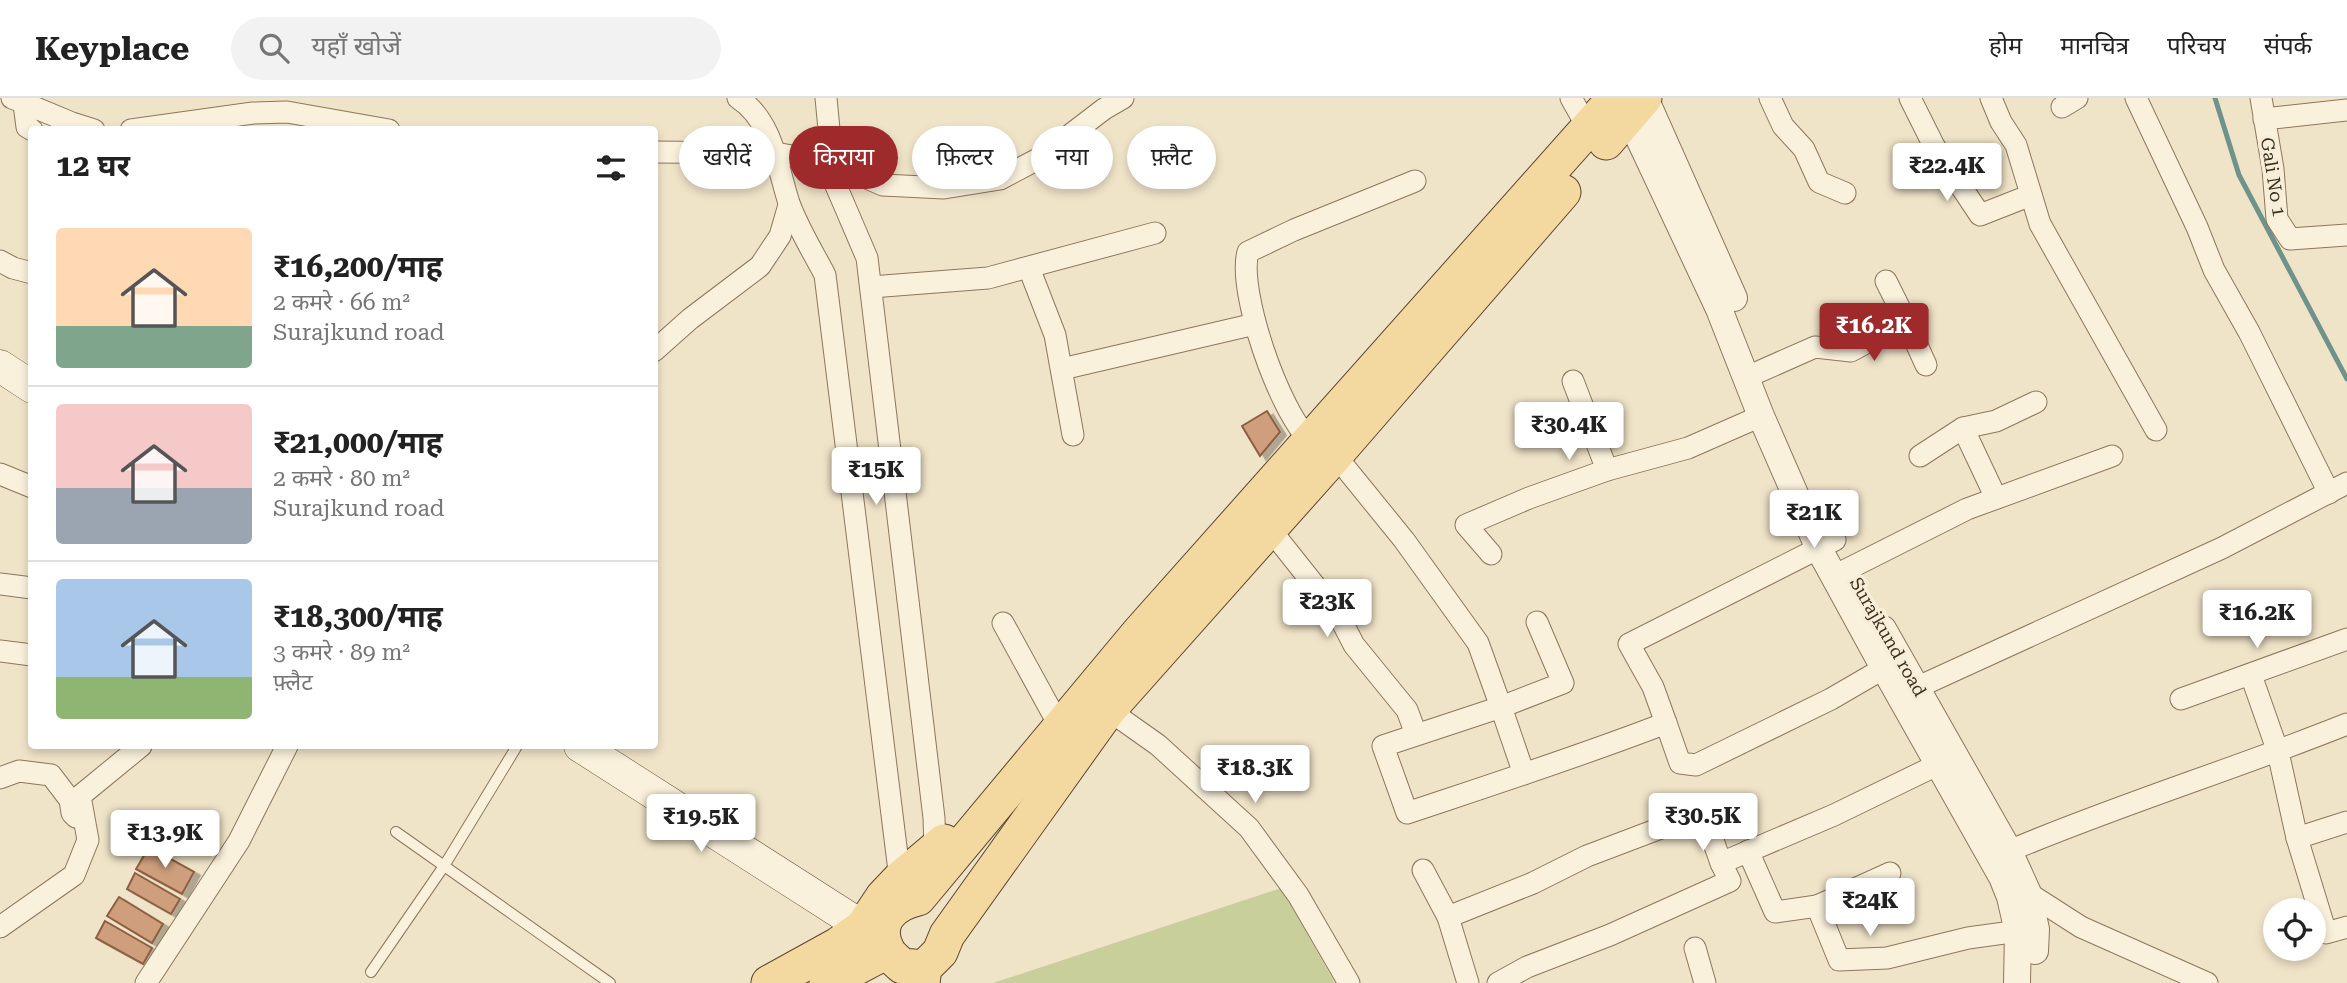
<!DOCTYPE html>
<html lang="hi">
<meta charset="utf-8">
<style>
:root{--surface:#fff;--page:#f2f2f2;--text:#222;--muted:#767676;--line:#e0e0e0;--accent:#9e2a2b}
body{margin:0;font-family:"Roboto Serif","Noto Sans Devanagari",serif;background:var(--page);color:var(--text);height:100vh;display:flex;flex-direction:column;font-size:26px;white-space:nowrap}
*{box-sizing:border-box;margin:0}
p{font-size:23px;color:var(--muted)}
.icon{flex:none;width:38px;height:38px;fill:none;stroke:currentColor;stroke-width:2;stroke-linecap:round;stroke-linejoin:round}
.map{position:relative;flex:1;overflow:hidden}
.sheet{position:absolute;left:28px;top:28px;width:630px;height:623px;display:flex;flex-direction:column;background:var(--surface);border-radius:7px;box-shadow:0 4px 10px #0003}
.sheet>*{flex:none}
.hud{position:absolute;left:679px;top:28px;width:665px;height:63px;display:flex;gap:14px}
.fabs{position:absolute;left:2263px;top:800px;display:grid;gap:14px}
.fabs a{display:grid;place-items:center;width:63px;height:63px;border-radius:50%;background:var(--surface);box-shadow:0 4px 10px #0003;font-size:35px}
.price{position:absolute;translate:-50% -60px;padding:0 16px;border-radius:7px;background:#fff;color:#222;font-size:23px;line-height:46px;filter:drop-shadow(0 2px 4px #0008)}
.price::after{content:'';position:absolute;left:50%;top:42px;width:21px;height:16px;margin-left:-10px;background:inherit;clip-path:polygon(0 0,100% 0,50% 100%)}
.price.selected{background:var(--accent);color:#fff}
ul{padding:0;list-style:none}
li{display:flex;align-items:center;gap:21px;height:175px;padding:0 28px}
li+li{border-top:2px solid var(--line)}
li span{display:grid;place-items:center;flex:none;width:196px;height:140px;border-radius:7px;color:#555}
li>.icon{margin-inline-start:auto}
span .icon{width:84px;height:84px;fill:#fffc;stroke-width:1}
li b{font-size:30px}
h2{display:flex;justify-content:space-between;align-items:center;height:84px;padding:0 28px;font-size:30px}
.tag{padding:0 24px;border-radius:32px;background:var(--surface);box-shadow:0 4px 10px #0003;font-size:24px;line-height:63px}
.tag.selected{background:var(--accent);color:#fff}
header{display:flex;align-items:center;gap:42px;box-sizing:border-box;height:98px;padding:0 35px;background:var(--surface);border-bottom:2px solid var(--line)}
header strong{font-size:33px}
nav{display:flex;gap:38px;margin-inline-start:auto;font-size:24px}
.search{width:490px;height:63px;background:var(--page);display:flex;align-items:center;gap:18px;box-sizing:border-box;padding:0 24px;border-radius:38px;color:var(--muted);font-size:26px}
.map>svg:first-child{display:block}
.green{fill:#c9cf9b}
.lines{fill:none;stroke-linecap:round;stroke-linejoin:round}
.stream{stroke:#6f938a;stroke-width:5}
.building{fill:#cf9f7d;stroke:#8d5f41;stroke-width:2;filter:url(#shadow)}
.service-casing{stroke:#8d765c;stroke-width:12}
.minor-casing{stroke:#8d765c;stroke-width:23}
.tertiary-casing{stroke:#8d765c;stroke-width:28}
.secondary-casing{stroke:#6f573f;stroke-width:33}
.primary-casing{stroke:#5b4430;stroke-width:37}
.service{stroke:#faf1dc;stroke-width:10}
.minor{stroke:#faf1dc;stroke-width:21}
.tertiary{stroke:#faf1dc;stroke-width:26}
.secondary{stroke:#faf1dc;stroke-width:32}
.primary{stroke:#f3d9a0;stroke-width:35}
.labels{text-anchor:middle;stroke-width:7;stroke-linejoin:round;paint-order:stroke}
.street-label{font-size:18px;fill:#3d2e20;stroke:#f7eed8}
</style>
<header>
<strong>Keyplace</strong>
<div class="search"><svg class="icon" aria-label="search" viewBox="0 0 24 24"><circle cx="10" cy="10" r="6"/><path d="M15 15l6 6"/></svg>यहाँ खोजें</div>
<nav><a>होम</a><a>मानचित्र</a><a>परिचय</a><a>संपर्क</a></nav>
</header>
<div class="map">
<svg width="2347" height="885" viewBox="0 0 2347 885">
<defs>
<filter id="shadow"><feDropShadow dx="6" dy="3.5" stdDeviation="0" flood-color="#0004"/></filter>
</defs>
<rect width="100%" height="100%" fill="#f0e4c8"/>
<!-- green -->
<polygon class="green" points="1281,790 1335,885 993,885"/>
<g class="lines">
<!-- stream -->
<polyline class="stream" points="2215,0 2239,77 2347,281"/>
</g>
<!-- building -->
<g class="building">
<polygon points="1267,313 1280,334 1260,358 1242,328"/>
<polygon points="149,749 194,774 182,796 136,771"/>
<polygon points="135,775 180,801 171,816 127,791"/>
<polygon points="119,799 163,826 152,845 107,818"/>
<polygon points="105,823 152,850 143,866 96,840"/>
</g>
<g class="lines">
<defs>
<g id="service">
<polyline points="396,734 610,885"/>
<polyline points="371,874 444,768 517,648"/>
</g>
<g id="minor">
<polyline points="12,0 72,25 94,32"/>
<path d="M 738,0 C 773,23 777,68 789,105 C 798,130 813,154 825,177 L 900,781"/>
<polyline points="826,0 834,83 867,160 934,720 935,752"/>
<polyline points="1571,0 1588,30"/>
<polyline points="1770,0 1783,28 1804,51 1819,84 1845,95"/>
<polyline points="1910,0 1934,48 1980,117 2031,97"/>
<polyline points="1991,0 2001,24 2016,47 2040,126 2156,332"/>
<polyline points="2136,0 2197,129 2214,172 2249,234 2329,395"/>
<polyline points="2261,0 2273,71 2277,121 2290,141 2347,137"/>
<polyline points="24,6 27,29 32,32"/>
<polyline points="2062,9 2077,0"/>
<polyline points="2264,21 2347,12"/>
<polyline points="131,32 253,15 287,14 389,32"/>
<polyline points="654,54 775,55 832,65 883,87 944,90 1000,81 1040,60 1104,11 1123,0"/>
<polyline points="0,163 13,170 32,175"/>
<polyline points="1029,170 1055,237 1073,337"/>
<polyline points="871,189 988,180 1155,135"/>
<polyline points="1906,223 1926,267"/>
<polyline points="654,253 690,221 760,168 780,138 789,107"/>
<polyline points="1062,271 1255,226"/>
<polyline points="1747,279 1815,249 1851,253 1906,223 1886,183"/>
<polyline points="1573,283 1607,372"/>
<polyline points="1963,330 1996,323 2036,304"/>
<path d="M 1310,342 C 1280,315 1237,193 1248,154 L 1294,132 L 1415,83"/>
<polyline points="1335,357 1404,442 1478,545 1501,609 1563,585 1537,524"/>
<polyline points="1920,358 1963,330 1996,400"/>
<polyline points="0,376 32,389"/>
<polyline points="1269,430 1339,518 1354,547 1407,612 1416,636"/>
<polyline points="1491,456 1466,427 1529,400 1607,372 1688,350 1761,318"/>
<polyline points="1834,478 1967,411 2112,358"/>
<polyline points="0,486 32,490"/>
<polyline points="1003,525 1060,629"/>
<polyline points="0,553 32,557"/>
<polyline points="2251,577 2278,654 2297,740 2347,724"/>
<polyline points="1905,595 2222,450 2347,385"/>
<polyline points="2181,601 2347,541"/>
<polyline points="1100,606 1158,647 1249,730 1298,797 1349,885"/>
<polyline points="1666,625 1653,589 1629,546 1835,442"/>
<path d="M 1524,676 L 1501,609 L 1383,648 L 1407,715 C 1494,686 1581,658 1666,625 L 1680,665 L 1696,667 L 1831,601 L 1898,562"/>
<polyline points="0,680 19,673 51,677 70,702 72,715 76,719"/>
<polyline points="2297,740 2326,835 2347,829"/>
<polyline points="1748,753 1775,814 1817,808 1839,862 1887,860 1968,840 2034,831"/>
<path d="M 2009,753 C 2120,706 2235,671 2347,626"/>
<polyline points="1423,772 1448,819"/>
<polyline points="2021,797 2028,795 2081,829 2207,885"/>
<polyline points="1817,808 1890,775"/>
<polyline points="0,829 74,777 88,742 80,698 141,648"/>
<polyline points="1695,850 1705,885"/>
<polyline points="146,885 239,743 287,648"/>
<polyline points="1468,885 1448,819 1533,785 1587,758 1703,714 1721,765"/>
<polyline points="1498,885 1527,869 1610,837 1730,783 1721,765 1834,717 1939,666"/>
</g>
<g id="tertiary">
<polyline points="1645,0 1734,200"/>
<polyline points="1621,2 1719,211 1761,318 1819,451 1884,570 2002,779 2010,799 2018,834 2017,885"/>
<polyline points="1883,531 2009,753 2028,795 2036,831 2035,853"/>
</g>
<g id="secondary">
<polyline points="0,268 32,289"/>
<polyline points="580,648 863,829"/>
</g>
<g id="primary">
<polyline points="1606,44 1644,0"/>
<path d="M 924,870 L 902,868 C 897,863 890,858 887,852 C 873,824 892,806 918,800 L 1138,536 L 1615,0"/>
<polyline points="769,885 838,847 863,829 883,799 900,781 944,744"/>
<polyline points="827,885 887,853"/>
<polyline points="922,885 924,870 940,854 947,837 1108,612 1335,357 1563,94"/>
</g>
</defs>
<!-- service casing -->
<use href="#service" class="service-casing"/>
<!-- minor casing -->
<use href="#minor" class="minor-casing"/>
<!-- tertiary casing -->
<use href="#tertiary" class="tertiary-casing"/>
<!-- secondary casing -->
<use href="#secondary" class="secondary-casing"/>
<!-- primary casing -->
<use href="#primary" class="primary-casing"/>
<!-- service -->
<use href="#service" class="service"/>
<!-- minor -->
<use href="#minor" class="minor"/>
<!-- tertiary -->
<use href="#tertiary" class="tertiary"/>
<!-- secondary -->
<use href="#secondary" class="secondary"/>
<!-- primary -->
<use href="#primary" class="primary"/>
</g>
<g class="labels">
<!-- street labels -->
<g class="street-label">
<text transform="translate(2273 79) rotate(81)" y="6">Gali No 1</text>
<text transform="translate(1888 539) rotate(60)" y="6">Surajkund road</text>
</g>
</g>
</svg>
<div class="fabs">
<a><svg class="icon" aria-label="locate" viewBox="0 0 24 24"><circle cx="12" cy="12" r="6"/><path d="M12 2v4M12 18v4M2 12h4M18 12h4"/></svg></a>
</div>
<b class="price" style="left:1947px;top:105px">₹22.4K</b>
<b class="price selected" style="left:1874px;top:265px">₹16.2K</b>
<b class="price" style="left:1569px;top:364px">₹30.4K</b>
<b class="price" style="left:876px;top:409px">₹15K</b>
<b class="price" style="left:1814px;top:452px">₹21K</b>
<b class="price" style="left:1327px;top:541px">₹23K</b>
<b class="price" style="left:2257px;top:552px">₹16.2K</b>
<b class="price" style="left:1255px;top:707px">₹18.3K</b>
<b class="price" style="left:1703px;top:755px">₹30.5K</b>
<b class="price" style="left:701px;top:756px">₹19.5K</b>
<b class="price" style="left:165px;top:772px">₹13.9K</b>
<b class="price" style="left:1870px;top:840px">₹24K</b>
<div class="hud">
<a class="tag">खरीदें</a>
<a class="tag selected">किराया</a>
<a class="tag">फ़िल्टर</a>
<a class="tag">नया</a>
<a class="tag">फ़्लैट</a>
</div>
<section class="sheet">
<h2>12 घर<svg class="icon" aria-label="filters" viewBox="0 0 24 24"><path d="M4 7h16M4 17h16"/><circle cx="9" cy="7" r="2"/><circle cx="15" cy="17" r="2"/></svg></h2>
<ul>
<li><span style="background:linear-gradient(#ffd9b3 70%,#7fa58c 0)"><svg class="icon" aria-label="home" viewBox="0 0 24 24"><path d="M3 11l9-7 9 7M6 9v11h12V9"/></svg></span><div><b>₹16,200/माह</b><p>2 कमरे · 66 m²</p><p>Surajkund road</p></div></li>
<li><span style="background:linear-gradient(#f6c9c9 60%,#9aa5b1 0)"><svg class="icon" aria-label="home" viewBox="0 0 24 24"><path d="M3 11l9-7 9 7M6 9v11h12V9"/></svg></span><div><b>₹21,000/माह</b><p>2 कमरे · 80 m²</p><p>Surajkund road</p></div></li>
<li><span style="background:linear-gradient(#a9c7e8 70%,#8fb573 0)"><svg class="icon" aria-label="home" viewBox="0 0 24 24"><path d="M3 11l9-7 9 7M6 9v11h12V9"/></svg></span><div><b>₹18,300/माह</b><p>3 कमरे · 89 m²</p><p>फ़्लैट</p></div></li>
</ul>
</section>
</div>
